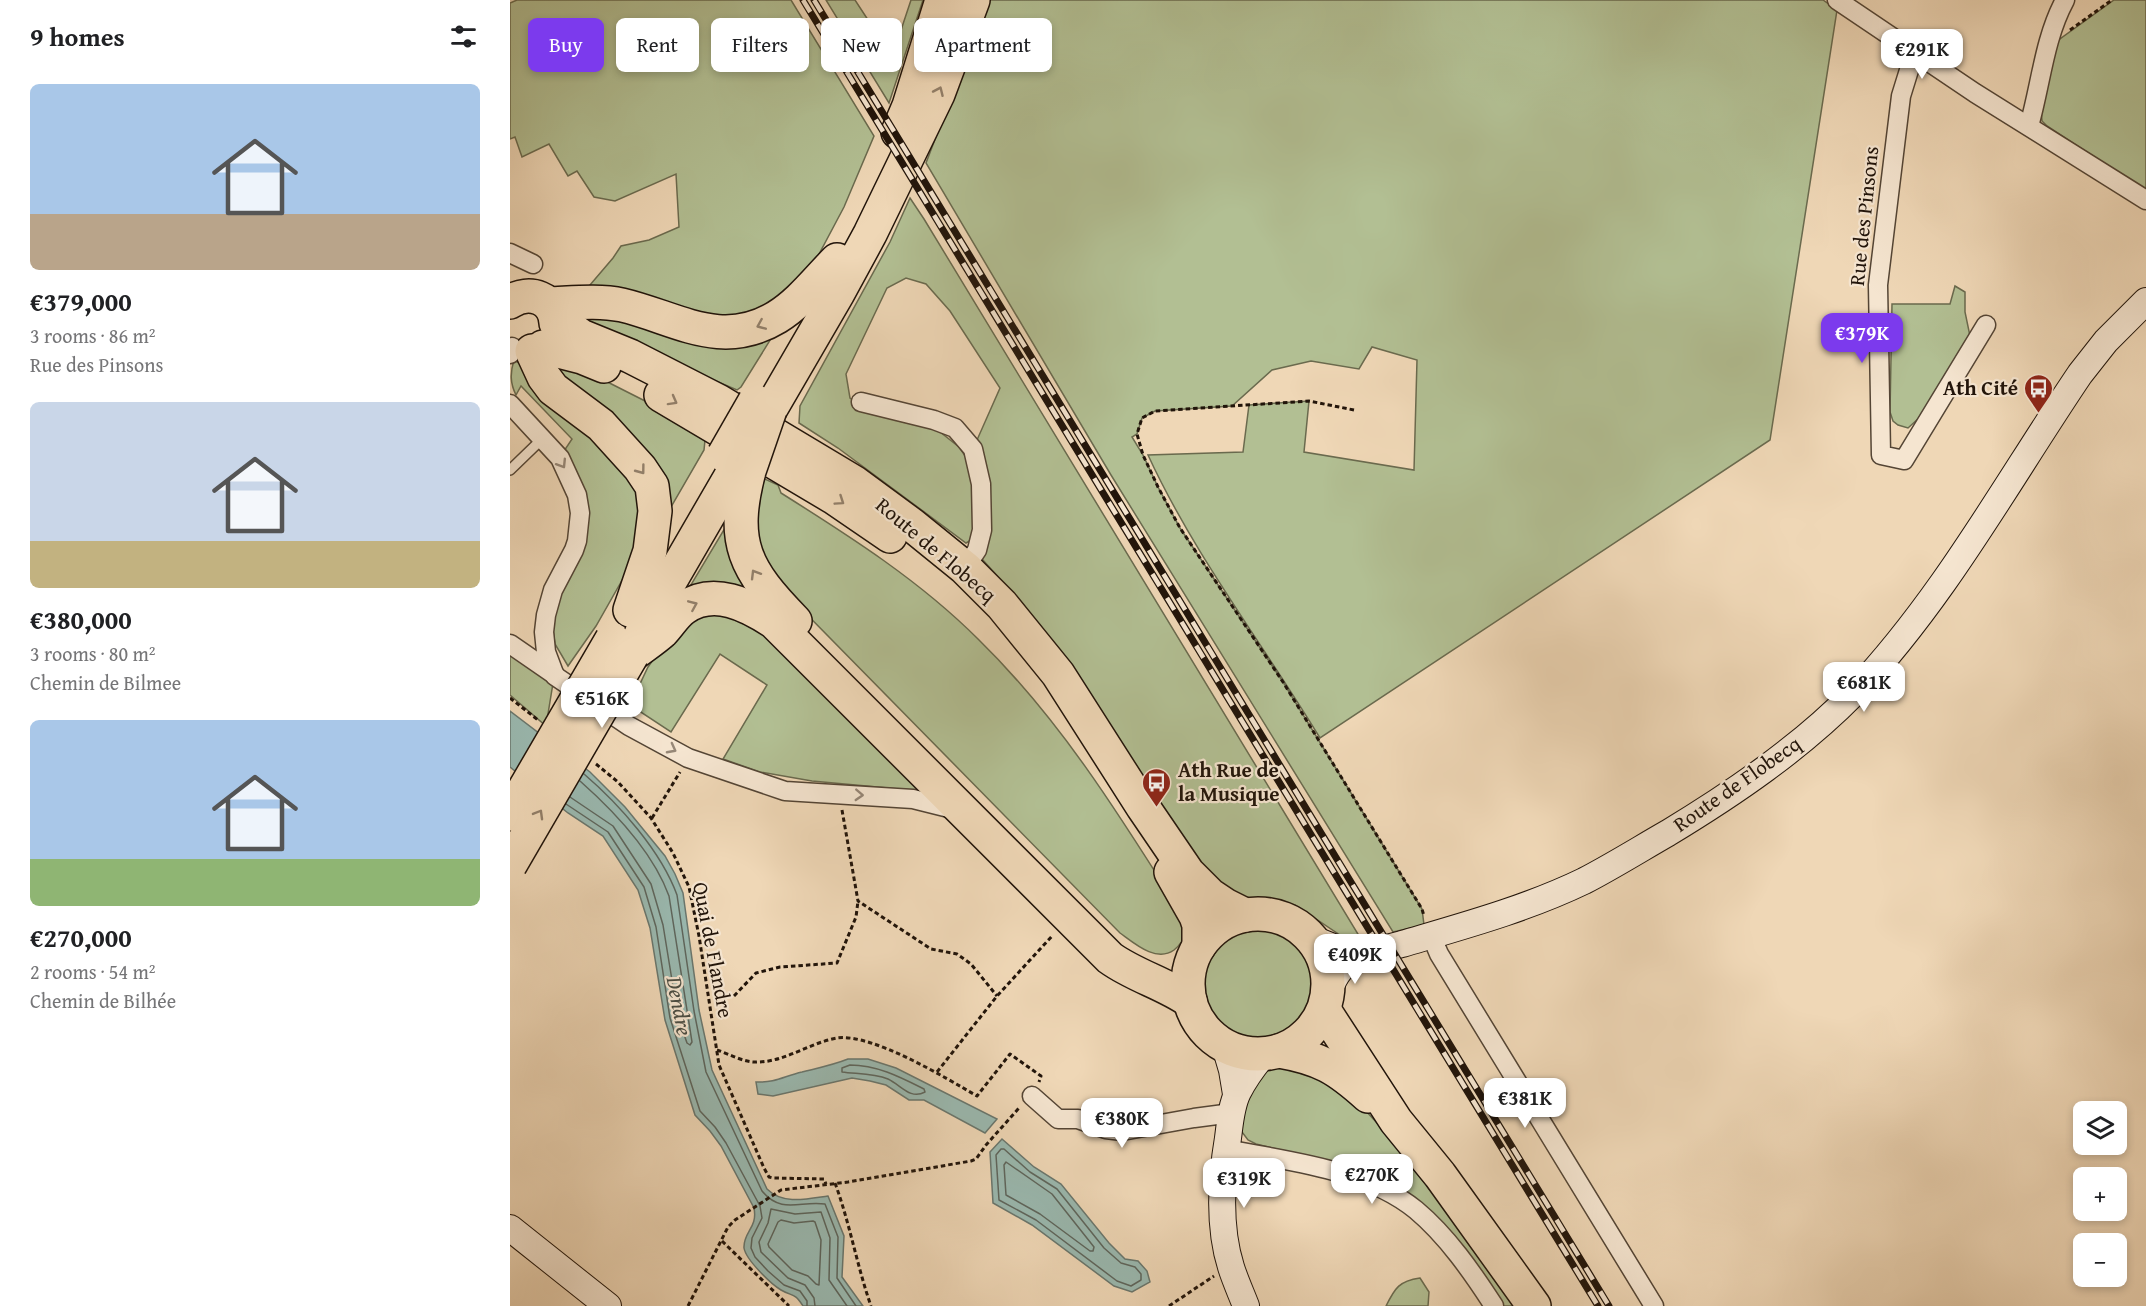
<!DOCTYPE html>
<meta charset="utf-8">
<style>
:root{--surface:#fff;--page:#f6f6f6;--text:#202124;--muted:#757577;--accent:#7c3aed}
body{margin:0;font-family:"Gentium Book Plus",serif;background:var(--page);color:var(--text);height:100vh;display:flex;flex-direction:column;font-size:22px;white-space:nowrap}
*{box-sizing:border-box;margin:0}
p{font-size:20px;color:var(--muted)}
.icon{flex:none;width:33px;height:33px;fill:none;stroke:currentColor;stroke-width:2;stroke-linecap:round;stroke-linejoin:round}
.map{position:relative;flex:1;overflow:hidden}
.side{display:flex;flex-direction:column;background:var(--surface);width:510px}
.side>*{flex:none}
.top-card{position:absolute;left:18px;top:18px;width:570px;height:54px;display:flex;gap:12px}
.buttons{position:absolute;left:1563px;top:1101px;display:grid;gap:12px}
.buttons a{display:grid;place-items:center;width:54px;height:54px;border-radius:9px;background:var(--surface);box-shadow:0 3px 9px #0003;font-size:30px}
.price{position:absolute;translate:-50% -51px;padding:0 14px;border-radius:12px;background:#fff;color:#222;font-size:20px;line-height:39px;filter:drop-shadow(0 2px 3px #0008)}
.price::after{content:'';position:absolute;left:50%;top:36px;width:18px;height:14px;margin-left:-9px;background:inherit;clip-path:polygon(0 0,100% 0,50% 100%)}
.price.active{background:var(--accent);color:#fff}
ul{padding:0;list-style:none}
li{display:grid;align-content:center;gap:12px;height:318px;padding:0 30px}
li span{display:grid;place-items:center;height:186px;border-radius:9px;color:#555}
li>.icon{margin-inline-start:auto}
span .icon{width:108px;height:108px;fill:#fffc;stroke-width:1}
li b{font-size:26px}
h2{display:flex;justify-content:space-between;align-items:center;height:72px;padding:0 30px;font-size:26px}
.tag{padding:0 21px;border-radius:9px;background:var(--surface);box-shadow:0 3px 9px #0003;font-size:21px;line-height:54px}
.tag.active{background:var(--accent);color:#fff}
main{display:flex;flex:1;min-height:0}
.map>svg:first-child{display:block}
.green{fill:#b2bf93;stroke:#6a6a4e;stroke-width:1.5}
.water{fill:#9ab9b0;stroke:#6a776e;stroke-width:1.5}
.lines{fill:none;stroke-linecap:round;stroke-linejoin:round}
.shore{stroke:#5e665d;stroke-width:1.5}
.lane-casing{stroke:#544535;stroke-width:12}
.street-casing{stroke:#544535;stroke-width:21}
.secondary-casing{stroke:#21140a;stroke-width:28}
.highway-casing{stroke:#21140a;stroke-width:36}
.path{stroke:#21140a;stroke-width:3;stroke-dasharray:4.5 3;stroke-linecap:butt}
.lane{stroke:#f5e5d0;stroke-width:9}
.street{stroke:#f5e5d0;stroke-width:18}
.secondary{stroke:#f5e5d0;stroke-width:26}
.highway{stroke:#efd7b6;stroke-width:33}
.rail-casing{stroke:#21140a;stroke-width:7}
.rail{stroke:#f5e5d0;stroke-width:4.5;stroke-dasharray:14;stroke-linecap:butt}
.highway-bridge-casing{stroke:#21140a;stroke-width:36;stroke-linecap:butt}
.highway-bridge{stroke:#efd7b6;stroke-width:33}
.oneway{stroke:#927f69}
.oneway2{stroke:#968777}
.labels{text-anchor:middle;stroke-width:4.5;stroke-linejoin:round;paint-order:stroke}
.street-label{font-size:21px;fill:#21140a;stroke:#f5e5d0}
.poi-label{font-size:21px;font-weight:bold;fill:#21140a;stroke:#f5e5d0;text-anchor:end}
.water-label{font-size:22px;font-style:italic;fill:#4b4e44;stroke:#f5e5d0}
</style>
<main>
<section class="side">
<h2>9 homes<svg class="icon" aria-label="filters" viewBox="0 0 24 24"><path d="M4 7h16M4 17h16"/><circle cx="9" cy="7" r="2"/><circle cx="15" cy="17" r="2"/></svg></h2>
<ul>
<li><span style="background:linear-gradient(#a9c7e8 70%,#b9a48a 0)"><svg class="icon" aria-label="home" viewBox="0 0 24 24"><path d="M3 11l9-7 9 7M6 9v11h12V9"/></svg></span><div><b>€379,000</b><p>3 rooms · 86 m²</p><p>Rue des Pinsons</p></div></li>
<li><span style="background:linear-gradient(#c9d6e8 75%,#c2b280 0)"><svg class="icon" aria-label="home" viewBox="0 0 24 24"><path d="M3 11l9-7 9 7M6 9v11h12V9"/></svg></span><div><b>€380,000</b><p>3 rooms · 80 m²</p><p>Chemin de Bilmee</p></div></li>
<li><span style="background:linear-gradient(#a9c7e8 75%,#8fb573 0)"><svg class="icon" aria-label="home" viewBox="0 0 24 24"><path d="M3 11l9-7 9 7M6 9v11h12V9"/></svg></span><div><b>€270,000</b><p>2 rooms · 54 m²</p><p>Chemin de Bilhée</p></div></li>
</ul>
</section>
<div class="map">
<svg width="1636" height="1306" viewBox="0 0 1636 1306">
<rect width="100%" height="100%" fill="#efd7b6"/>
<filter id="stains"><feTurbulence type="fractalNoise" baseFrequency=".00333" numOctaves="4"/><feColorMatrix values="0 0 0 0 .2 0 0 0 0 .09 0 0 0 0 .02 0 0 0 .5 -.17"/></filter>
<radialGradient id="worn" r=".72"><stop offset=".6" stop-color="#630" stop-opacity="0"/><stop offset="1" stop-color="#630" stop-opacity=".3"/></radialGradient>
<!-- green -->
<g class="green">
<polygon points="7,0 281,0 364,136 334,207 299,273 285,293 227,323 74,292 103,258 111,246 139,240 169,227 166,174 105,201 84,197 67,171 58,176 39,144 12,157 5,137 0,139 0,3"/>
<polygon points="316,0 345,0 379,52 386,45 401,0 413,0 379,103"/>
<path d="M 475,0 L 1313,0 L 1327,10 L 1260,440 L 810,738 C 753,644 684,555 638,455 L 733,452 L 739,405 L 799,401 L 794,452 L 904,470 L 907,360 L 862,347 L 849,369 L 801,361 L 762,370 L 722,406 L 645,411 L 632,418 L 627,434 L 622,437 L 633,455 L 648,487 L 670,528 L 773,682 L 912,909 L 914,925 L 883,932 L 601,475 L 416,163 L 442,95 Z"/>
<polygon points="1604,0 1636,0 1636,191 1537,126 1532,121 1531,110 1543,44"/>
<polygon points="400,198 414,219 851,939 833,937 785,905 761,899 738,899 721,892 699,876 545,646 498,588 472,559 476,531 467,440 490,388 440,311 416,284 396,278 377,288 336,374 340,398 354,408 425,428 449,447 458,460 467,488 463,539 456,543 328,448 289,423 290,406 380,242"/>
<polygon points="1445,286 1455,292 1455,312 1460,336 1409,418 1398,428 1388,425 1383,421 1380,412 1382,304 1440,304"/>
<polygon points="77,307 272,321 231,387 227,390 173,367 69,329"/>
<polygon points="48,357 141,404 195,440 194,450 150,526 150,500 42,378"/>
<path d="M 4,360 L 14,366 L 120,469 L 135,506 L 119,568 L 86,626 L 58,666 L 45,644 L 42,622 L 76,500 L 68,475 L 54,451 L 62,439 L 11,386 L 6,395 C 0,383 0,373 4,360 Z"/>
<path d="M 248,476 L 268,485 L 271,493 C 341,537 410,581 468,639 C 551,720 612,819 673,916 C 674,922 675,929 674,935 C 673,942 669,946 664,950 C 646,963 624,943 610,933 L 263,580 L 240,537 Z"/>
<polygon points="215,528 218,528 247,595 179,588"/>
<polygon points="185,612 236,614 411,791 302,781 250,772 213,759 257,685 210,654 161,732 120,705 138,667 152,647"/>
<polygon points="0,646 44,677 36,726 0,695"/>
<circle cx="748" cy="983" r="55"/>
<path d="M 773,1065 L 797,1068 L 853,1108 L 869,1125 L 932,1205 L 1005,1306 L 990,1306 C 964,1270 940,1227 905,1198 C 862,1163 798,1158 746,1144 L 738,1140 L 729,1128 L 734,1101 L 752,1071 Z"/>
<path d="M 910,1278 L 919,1292 L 918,1306 L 876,1306 C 885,1288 889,1281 910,1278 Z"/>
</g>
<!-- water -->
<g class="water">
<path d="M 0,711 L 80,772 L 115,807 L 155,856 L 165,874 L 173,893 L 189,1010 L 202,1070 L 257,1189 C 273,1205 297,1199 318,1196 L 334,1236 L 332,1277 L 353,1306 L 293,1306 C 284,1292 283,1297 271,1290 C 261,1284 236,1260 234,1248 C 233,1232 248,1228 244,1208 L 211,1146 L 200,1131 L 185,1115 L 155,1020 L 140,928 L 128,890 L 93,836 L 58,813 L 0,767 Z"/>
<path d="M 338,1059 L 358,1059 L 386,1068 L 487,1119 L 475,1133 L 414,1100 L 399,1100 L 376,1085 L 360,1081 L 342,1078 L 263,1096 L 248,1094 L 246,1082 C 266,1083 274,1076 292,1072 C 308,1068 323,1065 338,1059 Z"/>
<polygon points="492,1139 524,1167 551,1184 599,1243 615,1259 628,1261 637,1271 640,1282 622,1292 604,1286 522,1225 483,1203 480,1152"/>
</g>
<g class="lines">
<!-- shore -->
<g class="shore">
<path d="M 74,774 C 109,804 151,851 167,895 L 184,1011 L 196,1072 L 252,1191 C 272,1215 291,1200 315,1204 L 328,1237 L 327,1278 L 346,1306"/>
<path d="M 60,797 L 103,826 L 141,884 L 153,925 L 168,1017 L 177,1043 L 180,1045 L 182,1042 L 159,896 C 143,852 105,812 70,781"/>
<polyline points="56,804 98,832 134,887 146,927 160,1018 190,1111 205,1127 216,1143 250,1206 252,1218 242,1238 241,1248 245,1257 258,1271 274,1285 290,1291 297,1301 297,1306"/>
<path d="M 340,1065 C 367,1065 390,1077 414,1089 L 415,1092 C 400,1100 391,1085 378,1079 C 363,1073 346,1074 332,1072 L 332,1068 Z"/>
<polygon points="491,1149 494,1149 520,1172 547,1189 594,1248 611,1263 625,1267 631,1274 631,1280 621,1286 607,1281 526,1220 489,1200 486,1155"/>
<polygon points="496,1162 542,1194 584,1247 583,1251 580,1251 530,1214 496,1195 494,1165"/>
<polygon points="271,1220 284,1223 303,1221 305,1222 311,1240 309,1285 306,1284 298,1276 282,1270 259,1247 258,1244 268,1222"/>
<polyline points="305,1306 304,1298 295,1285 278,1278 251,1252 249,1242 258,1223 261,1209 285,1214 311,1212 320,1238 319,1280 337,1306"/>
</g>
<defs>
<polyline id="lane" points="0,470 31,440"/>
<g id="street">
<polyline points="1327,0 1465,93 1636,200"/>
<polyline points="1404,54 1391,96 1368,285 1371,455 1394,460 1476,325"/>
<path d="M 1519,126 C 1531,84 1534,39 1555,0"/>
<polyline points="0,253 23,264"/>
<polyline points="0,354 2,347"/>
<polyline points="351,402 424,420 445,428 463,449 471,484 472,530 467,550 455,568"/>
<polyline points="0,404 50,458 67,495 70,513 67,541 64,550 43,590 36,615 34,632 36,652 45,676 119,726 178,758 275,791 403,799 443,809"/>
<polyline points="0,644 45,675"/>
<polyline points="921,935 929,954 1144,1306"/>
<polyline points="522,1096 548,1119 568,1119 596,1129 612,1131 684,1118 722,1113"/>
<path d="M 716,1149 C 777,1161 856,1169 906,1210 C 937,1236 962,1272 984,1306"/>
</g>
<g id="secondary">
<polyline points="803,939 846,956"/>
<path d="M 818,994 C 823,979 829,968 843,958 C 856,950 877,949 892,944 C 953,926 1016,909 1074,881 C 1103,866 1130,849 1158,833 C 1224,793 1290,748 1344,693 C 1434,598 1497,482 1570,374 L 1596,341 L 1636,301"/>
<polyline points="715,1046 722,1070 726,1094"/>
<polyline points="0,1228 98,1306"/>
<path d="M 736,1306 C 731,1293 725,1280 721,1267 C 708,1226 711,1180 718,1138 C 720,1123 721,1106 728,1092 C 735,1078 744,1066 754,1054"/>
</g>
<g id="highway">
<polyline points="388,132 399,106 432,0"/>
<path d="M 0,302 C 19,289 45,298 46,323"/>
<path d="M 39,304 C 63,303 89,300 112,305 C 167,318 211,351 267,317 C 290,303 307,280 327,260"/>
<polyline points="46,318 71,336 120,356 208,401 345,483 402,525 455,568 492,605 548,674 633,807 678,873 700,895 715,905 735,915"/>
<polyline points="33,347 72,357 94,366"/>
<polyline points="22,351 34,377 43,389 91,425 130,468 142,486 145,511 140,551 120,610"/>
<polyline points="151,395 323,497 380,536"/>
<polyline points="260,410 328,293 360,234 428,94 463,0"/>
<path d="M 239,471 C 220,543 235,570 285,621"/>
<polyline points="129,639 137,621 228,464"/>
<path d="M 122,655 C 132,647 143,640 152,632 C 159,625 165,614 174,608 C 204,587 238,605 264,622 L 600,958 C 625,976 654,983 680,1001"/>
<polyline points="661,872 686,916 689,925 689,946"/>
<circle cx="748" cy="984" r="70"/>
<polyline points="814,1010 886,1121 930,1175 1024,1306"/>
<path d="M 769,1051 C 810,1058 827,1068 858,1096"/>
</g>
</defs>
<!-- lane casing -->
<use href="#lane" class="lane-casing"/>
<!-- street casing -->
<use href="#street" class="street-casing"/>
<!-- secondary casing -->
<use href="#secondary" class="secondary-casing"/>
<!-- highway casing -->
<use href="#highway" class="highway-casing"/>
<!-- path -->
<g class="path">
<polyline points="1560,30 1602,0"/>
<polyline points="844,410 799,401 645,411 632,418 627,434 633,455 648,487 670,528 773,682 912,909 914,916"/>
<polyline points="0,698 28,720"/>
<polyline points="86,764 108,782 141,818 163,853 179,887 189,936 209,1065 254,1168 259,1177 263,1178 314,1179 316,1184"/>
<polyline points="332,810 348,901 421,949 447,954 461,964 487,996"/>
<polyline points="142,818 170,772"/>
<polyline points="224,996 246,973 270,967 327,963 346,917 348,901"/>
<path d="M 207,1050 C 219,1054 235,1063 247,1062 C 275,1062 299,1043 327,1038 C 362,1033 436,1078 467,1096 L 500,1054 L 531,1076 L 529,1082"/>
<polyline points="427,1072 487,996 543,935"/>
<path d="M 325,1183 C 340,1224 347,1266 361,1306"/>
<polyline points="212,1241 279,1306"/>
<polyline points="178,1306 218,1227 225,1220 271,1190 338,1182 461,1161 466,1159 476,1145 509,1108"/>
<polyline points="659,1306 704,1276"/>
</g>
<!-- lane -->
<use href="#lane" class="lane"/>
<!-- street -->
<use href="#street" class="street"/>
<!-- secondary -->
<use href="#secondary" class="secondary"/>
<!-- highway -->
<use href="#highway" class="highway"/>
<defs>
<g id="rail">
<polyline points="293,0 1088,1306"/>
<polyline points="304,0 1099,1306"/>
</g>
</defs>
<!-- rail casing -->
<use href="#rail" class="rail-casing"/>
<!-- rail -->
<use href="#rail" class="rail"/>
<defs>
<g id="highway-bridge">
<polyline points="214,455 245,401"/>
<polyline points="239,471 260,410"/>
<polyline points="0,814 102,639"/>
<polyline points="0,865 122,655"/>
</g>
</defs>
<!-- highway-bridge casing -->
<use href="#highway-bridge" class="highway-bridge-casing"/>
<!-- highway-bridge -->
<use href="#highway-bridge" class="highway-bridge"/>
</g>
<!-- one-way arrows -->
<defs><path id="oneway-chevron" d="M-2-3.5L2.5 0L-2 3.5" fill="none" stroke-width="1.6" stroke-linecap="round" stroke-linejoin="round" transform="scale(1.5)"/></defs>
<g class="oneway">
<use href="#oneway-chevron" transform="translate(429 91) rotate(-66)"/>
<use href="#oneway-chevron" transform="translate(251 325) rotate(157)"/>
<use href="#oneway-chevron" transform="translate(163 401) rotate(29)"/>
<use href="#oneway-chevron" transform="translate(131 470) rotate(53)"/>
<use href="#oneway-chevron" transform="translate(330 501) rotate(34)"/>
<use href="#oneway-chevron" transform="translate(245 574) rotate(-121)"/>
<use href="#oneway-chevron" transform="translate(183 605) rotate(-23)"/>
<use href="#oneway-chevron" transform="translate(29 814) rotate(-60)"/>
</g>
<g class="oneway2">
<use href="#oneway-chevron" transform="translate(52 464) rotate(58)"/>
<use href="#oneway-chevron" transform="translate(162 749) rotate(28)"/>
<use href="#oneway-chevron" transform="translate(349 795) rotate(3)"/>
</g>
<!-- icons -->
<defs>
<symbol id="bus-pin" viewBox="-11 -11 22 30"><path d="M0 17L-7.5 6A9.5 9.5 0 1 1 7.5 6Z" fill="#8f2418" stroke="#f5e5d0"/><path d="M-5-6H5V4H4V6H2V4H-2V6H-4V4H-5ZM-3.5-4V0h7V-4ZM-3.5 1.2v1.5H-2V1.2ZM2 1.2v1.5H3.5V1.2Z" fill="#fff"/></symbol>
</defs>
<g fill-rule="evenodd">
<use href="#bus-pin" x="1512" y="372" width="33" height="45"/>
<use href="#bus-pin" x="630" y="766" width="33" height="45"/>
</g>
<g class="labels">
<!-- street labels -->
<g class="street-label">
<text transform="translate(1354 216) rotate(-84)" y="7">Rue des Pinsons</text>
<text transform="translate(426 550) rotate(40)" y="7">Route de Flobecq</text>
<text transform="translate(1227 784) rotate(-35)" y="7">Route de Flobecq</text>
<text transform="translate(203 950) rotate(79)" y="7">Quai de Flandre</text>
</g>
<!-- poi labels -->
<g class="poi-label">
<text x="1508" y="395">Ath Cité</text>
<text x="668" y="777" text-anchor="start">Ath Rue de<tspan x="668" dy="24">la Musique</tspan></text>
</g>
<!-- water labels -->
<g class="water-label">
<text transform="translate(170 1006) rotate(79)" y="8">Dendre</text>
</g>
</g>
<rect width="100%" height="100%" filter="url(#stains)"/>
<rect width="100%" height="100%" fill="url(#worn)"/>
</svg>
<div class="buttons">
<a><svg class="icon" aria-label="layers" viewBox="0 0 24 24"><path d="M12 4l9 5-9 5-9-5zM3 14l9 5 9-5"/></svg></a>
<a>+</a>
<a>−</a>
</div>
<b class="price" style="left:1412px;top:80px">€291K</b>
<b class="price active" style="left:1352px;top:364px">€379K</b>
<b class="price" style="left:1354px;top:713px">€681K</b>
<b class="price" style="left:92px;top:729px">€516K</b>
<b class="price" style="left:845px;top:985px">€409K</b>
<b class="price" style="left:1015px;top:1129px">€381K</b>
<b class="price" style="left:612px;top:1149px">€380K</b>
<b class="price" style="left:862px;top:1205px">€270K</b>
<b class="price" style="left:734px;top:1209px">€319K</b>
<div class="top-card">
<a class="tag active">Buy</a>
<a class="tag">Rent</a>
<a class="tag">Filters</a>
<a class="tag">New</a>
<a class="tag">Apartment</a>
</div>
</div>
</main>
